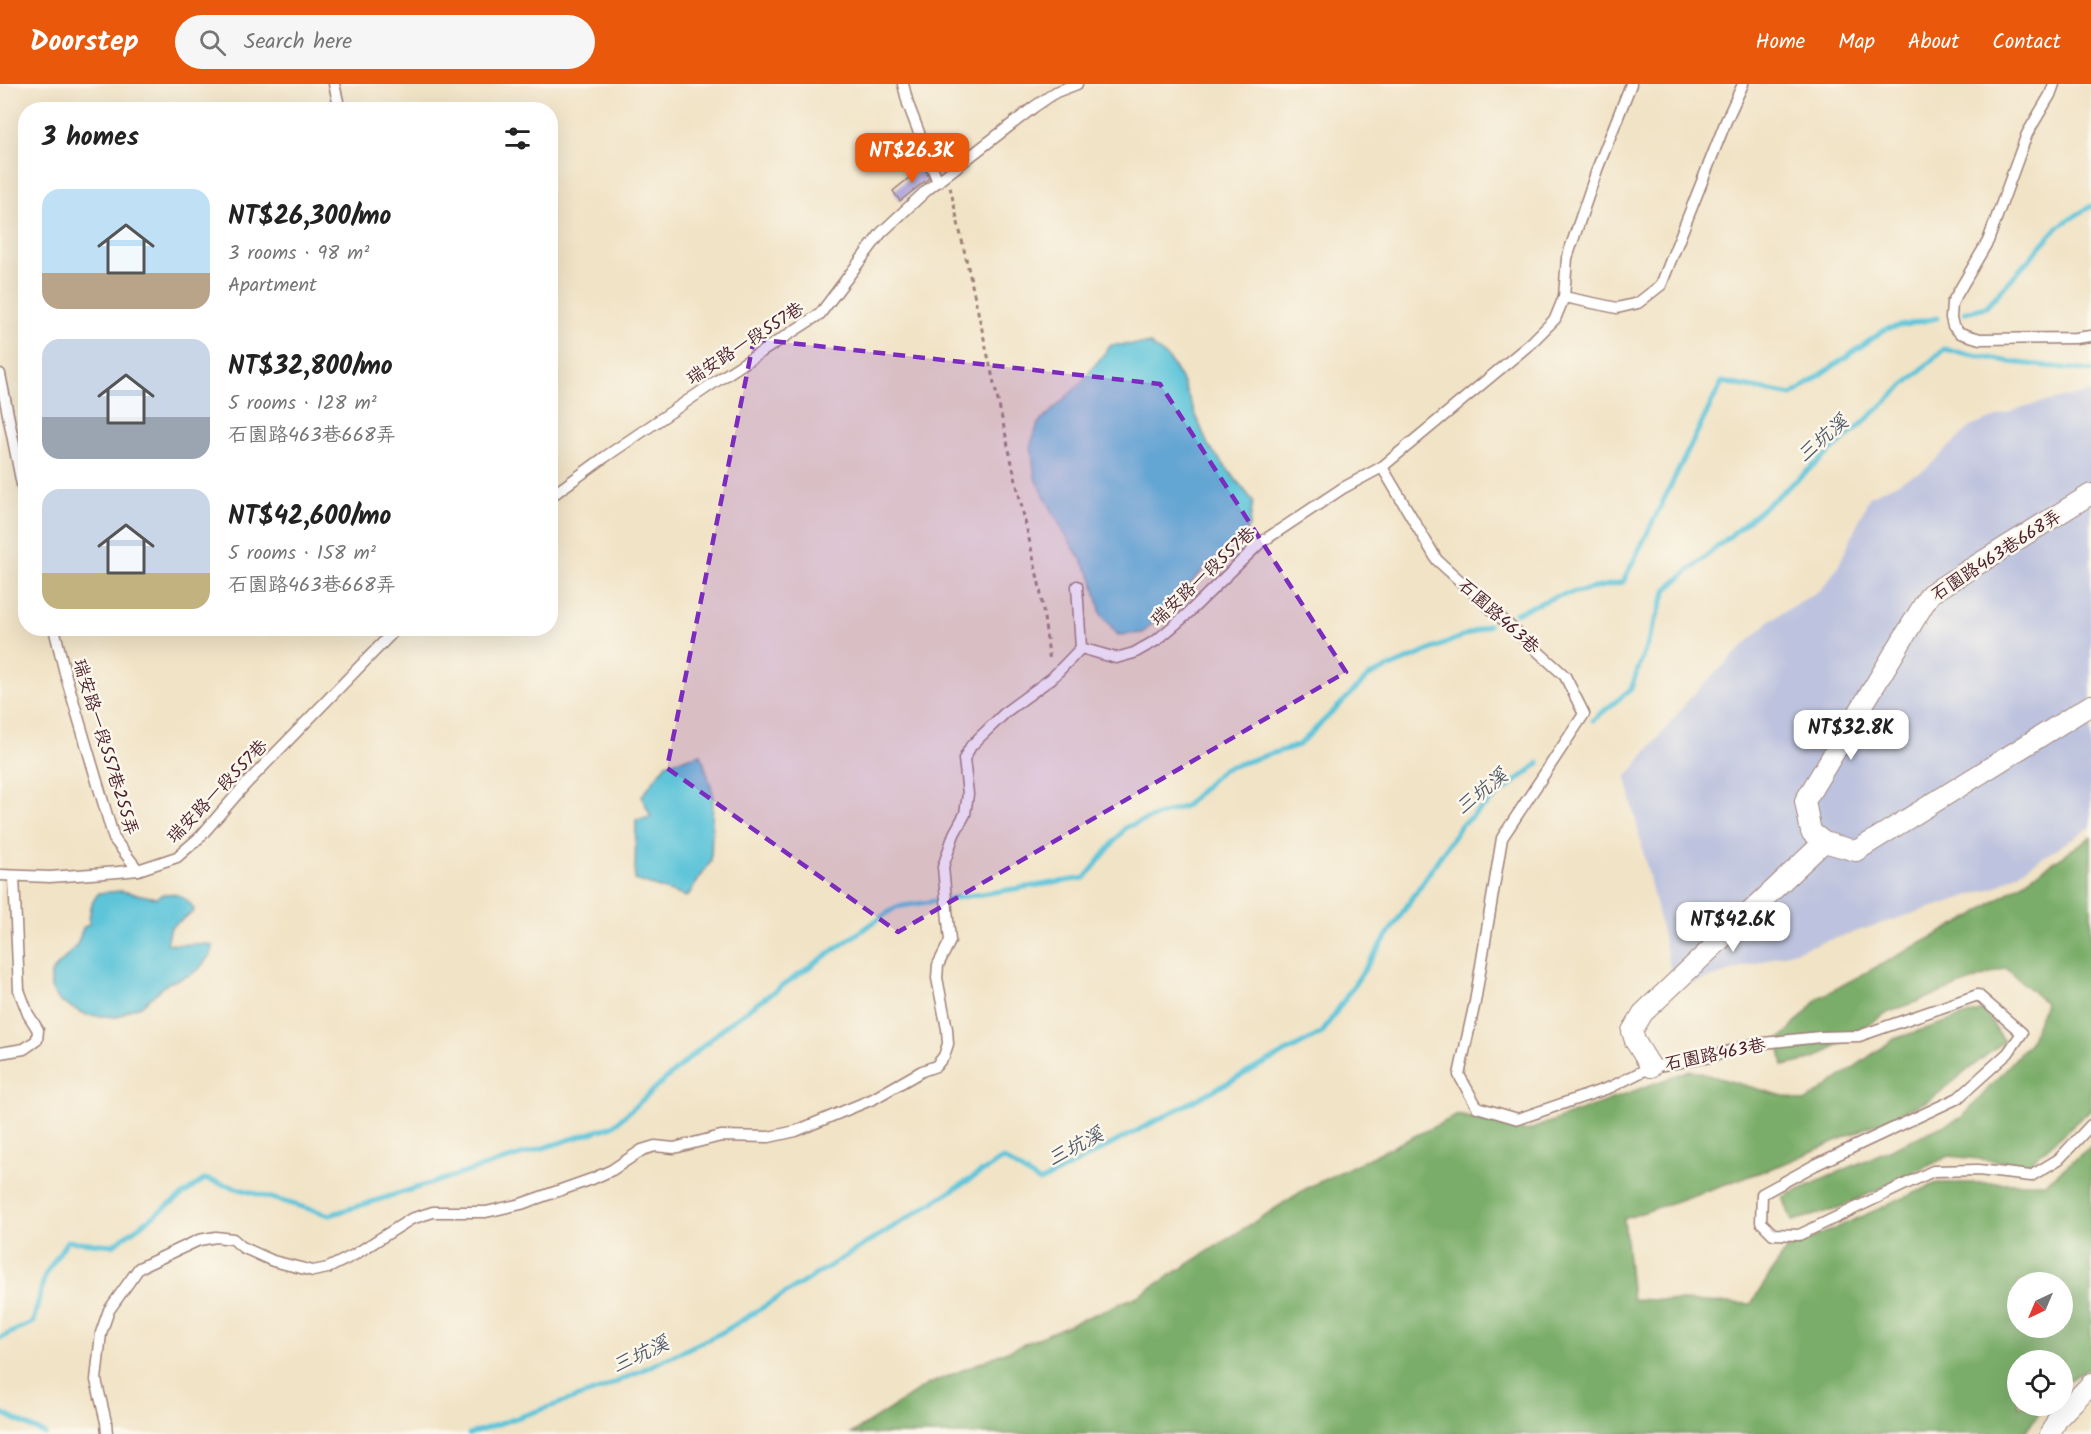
<!DOCTYPE html>
<meta charset="utf-8">
<style>
:root{--surface:#fff;--page:#f6f6f6;--text:#222;--muted:#767676;--accent:#ea580c}
body{margin:0;font-family:Kalam,"LXGW WenKai TC",sans-serif;background:var(--page);color:var(--text);height:100vh;display:flex;flex-direction:column;font-size:22px;white-space:nowrap}
*{box-sizing:border-box;margin:0}
p{font-size:20px;color:var(--muted)}
.icon{flex:none;width:33px;height:33px;fill:none;stroke:currentColor;stroke-width:2;stroke-linecap:round;stroke-linejoin:round}
.map{position:relative;flex:1;overflow:hidden}
.side{position:absolute;left:18px;top:18px;width:540px;height:534px;display:flex;flex-direction:column;background:var(--surface);border-radius:24px;box-shadow:0 6px 24px #0002}
.side>*{flex:none}
.needle{width:39px;rotate:224deg}
.buttons{position:absolute;left:2007px;top:1188px;display:grid;gap:12px}
.buttons a{display:grid;place-items:center;width:66px;height:66px;border-radius:50%;background:var(--surface);box-shadow:0 6px 24px #0002;font-size:30px}
.price{position:absolute;translate:-50% -51px;padding:0 14px;border-radius:12px;background:#fff;color:#222;font-size:20px;line-height:39px;filter:drop-shadow(0 2px 3px #0008)}
.price::after{content:'';position:absolute;left:50%;top:36px;width:18px;height:14px;margin-left:-9px;background:inherit;clip-path:polygon(0 0,100% 0,50% 100%)}
.price.current{background:var(--accent);color:#fff}
ul{padding:0;list-style:none}
li{display:flex;align-items:center;gap:18px;height:150px;padding:0 24px}
li span{display:grid;place-items:center;flex:none;width:168px;height:120px;border-radius:18px;color:#555}
li>.icon{margin-inline-start:auto}
span .icon{width:72px;height:72px;fill:#fffc;stroke-width:1}
li b{font-size:26px}
h2{display:flex;justify-content:space-between;align-items:center;height:72px;padding:0 24px;font-size:26px}
header{display:flex;align-items:center;gap:36px;box-sizing:border-box;height:84px;padding:0 30px;background:var(--accent);color:#fff}
header strong{font-size:28px}
nav{display:flex;gap:33px;margin-inline-start:auto;font-size:21px}
.search{width:420px;height:54px;background:var(--page);display:flex;align-items:center;gap:15px;box-sizing:border-box;padding:0 21px;border-radius:33px;color:var(--muted);font-size:22px}
.map>svg:first-child{display:block}
.industrial{fill:#bdc3de}
.forest{fill:#7aad69;stroke:#62664a;stroke-width:1.5;fill-rule:evenodd}
.water{fill:#5dc4d9;stroke:#547282;stroke-width:1.5}
.lines{fill:none;stroke-linecap:round;stroke-linejoin:round}
.stream{stroke:#5dc4d9;stroke-width:5}
.building{fill:#b0a6dc}
.service-casing{stroke:#9e8178;stroke-width:13}
.minor-casing{stroke:#9e8178;stroke-width:22}
.path{stroke:#9e8178;stroke-width:3;stroke-dasharray:4.5 4.5;stroke-linecap:butt}
.service{stroke:#fff;stroke-width:10}
.minor{stroke:#fff;stroke-width:20}
.marked{fill:#7b2cbf;fill-opacity:0.2;stroke:#7b2cbf;stroke-width:4.5;stroke-dasharray:12 8;stroke-linejoin:round}
.labels{text-anchor:middle;stroke-width:5;stroke-linejoin:round;paint-order:stroke}
.street-label{font-size:18px;fill:#4a1f2b;stroke:#fbf7ec}
.water-label{font-size:20px;font-style:italic;fill:#515968;stroke:#fbf7ec}
</style>
<header>
<strong>Doorstep</strong>
<div class="search"><svg class="icon" aria-label="search" viewBox="0 0 24 24"><circle cx="10" cy="10" r="6"/><path d="M15 15l6 6"/></svg>Search here</div>
<nav><a>Home</a><a>Map</a><a>About</a><a>Contact</a></nav>
</header>
<div class="map">
<svg width="2091" height="1350" viewBox="0 0 2091 1350">
<rect width="100%" height="100%" fill="#fbf7ec"/>
<filter id="ink" filterUnits="userSpaceOnUse"><feTurbulence type="fractalNoise" baseFrequency=".0167" numOctaves="2"/><feDisplacementMap in="SourceGraphic" scale="12" xChannelSelector="R" yChannelSelector="G"/><feConvolveMatrix kernelMatrix="1 2 1 2 8 2 1 2 1" color-interpolation-filters="sRGB"/></filter>
<filter id="wash" filterUnits="userSpaceOnUse"><feTurbulence type="fractalNoise" baseFrequency=".008" numOctaves="4" result="noise"/><feDisplacementMap in="SourceGraphic" scale="24" xChannelSelector="R" yChannelSelector="G"/><feGaussianBlur stdDeviation="1.35" result="paint"/><feColorMatrix in="noise" values="0 0 0 0 0 0 0 0 0 0 0 0 0 0 0 0 0 1.4 0 .05"/><feComposite in="paint" operator="in"/></filter>
<g filter="url(#wash)">
<rect width="100%" height="100%" fill="#f1e3c6"/>
<!-- industrial -->
<polygon class="industrial" points="2091,308 2091,743 1996,803 1675,905 1626,694 1688,616 1770,536 1822,505 1839,481 1870,412 1926,385 1970,343 2026,322"/>
<!-- forest -->
<g class="forest">
<polygon points="2091,753 2091,1025 2029,1080 1949,1072 1837,1125 1792,1137 1783,1113 1963,1033 2030,958 2045,919 2006,884 1884,930 1815,975 1783,982 1779,957 1820,913 1974,831"/>
<path d="M 1983,926 L 2004,957 L 1930,1016 L 1781,1081 L 1624,1135 L 1632,1215 L 1751,1220 L 1786,1166 L 1937,1099 L 2046,1099 L 2091,1062 L 2091,1284 L 2063,1299 L 2062,1276 L 2018,1276 L 2018,1322 L 2044,1322 L 2024,1350 L 851,1350 L 927,1301 L 1140,1211 L 1307,1104 L 1458,1031 L 1526,1047 L 1690,986 L 1805,1018 L 1894,955 ZM 2062,1198 L 2062,1244 L 2018,1244 L 2018,1198 Z"/>
</g>
<!-- water -->
<g class="water">
<polygon points="1150,260 1169,275 1182,297 1208,361 1253,417 1249,443 1208,481 1143,549 1118,551 1101,530 1092,493 1063,447 1035,394 1031,360 1038,340 1080,300 1111,261"/>
<polygon points="701,670 713,709 711,777 687,813 635,796 636,736 651,733 642,712 666,680"/>
<path d="M 121,807 L 156,814 C 169,805 186,811 194,825 L 193,828 L 171,843 L 167,859 C 183,864 198,856 213,862 L 211,870 L 199,885 L 190,891 L 168,899 L 141,922 L 129,926 L 118,933 L 87,931 L 60,918 L 51,904 L 51,889 L 77,861 L 83,844 L 89,840 C 90,827 90,819 99,809 Z"/>
</g>
<g class="lines">
<!-- stream -->
<g class="stream">
<polyline points="1965,228 1986,223 2059,142 2091,122"/>
<polyline points="1516,529 1557,512 1623,498 1722,298 1792,311 1886,245 1937,234"/>
<polyline points="1593,636 1631,605 1667,505 1844,356 1944,265 2010,278 2091,287"/>
<polyline points="0,1254 33,1238 45,1191 67,1157 113,1161 205,1095 330,1131 613,1042 730,938 896,823 1085,794 1126,743 1185,722 1223,685 1299,661 1369,592 1489,541"/>
<polyline points="0,1328 45,1350"/>
<polyline points="469,1350 602,1305 723,1248 1003,1075 1040,1098 1322,949 1461,741 1539,679"/>
</g>
</g>
<g id="blocks">
<!-- building -->
<polygon class="building" points="924,82 929,94 900,117 893,107"/>
</g>
</g>
<g filter="url(#ink)">
<use href="#blocks" fill-opacity="0" stroke="#9e8178" stroke-width="1.5"/>
<g class="lines">
<defs>
<g id="service">
<polyline points="334,0 340,26"/>
<polyline points="903,0 908,20 938,98"/>
<polyline points="2054,0 2050,11 2027,50 1988,157 1952,219 1951,234 1953,242 1960,249 1980,255 2075,254 2091,252"/>
<polyline points="1564,213 1617,224 1638,219 1661,201 1726,37 1743,0"/>
<polyline points="0,290 26,421"/>
<polyline points="1382,383 1437,476 1565,592 1584,630 1502,754 1475,918 1459,991 1477,1023 1518,1035 1611,1003 1651,983 1710,973 1753,960 1820,953 1859,952 1978,911 2022,949 2008,969 1958,1014 1815,1081 1762,1110 1761,1138 1773,1150 1799,1151 1933,1087 1978,1086 2031,1092 2059,1075 2091,1041"/>
<polyline points="550,413 605,373 718,296 820,230 881,149 928,105 1034,23 1056,8 1077,0"/>
<polyline points="1077,502 1081,564"/>
<polyline points="54,544 65,589 114,755 138,786"/>
<polyline points="0,791 50,793 118,788 138,786 177,773 200,753 245,701 397,544"/>
<polyline points="0,969 24,965 37,956 38,946 28,930 19,906 14,792"/>
<polyline points="107,1350 106,1338 96,1296 101,1249 109,1226 139,1184 199,1156 216,1153 233,1155 242,1163 273,1177 313,1187 328,1184 354,1171 411,1135 433,1128 486,1128 521,1120 592,1095 612,1086 642,1066 655,1062 674,1064 721,1052 769,1053 796,1047 873,1015 922,987 936,982 944,972 948,960 947,945 937,894 938,881 950,857 943,783 954,750 965,730 968,710 964,675 971,662 981,652 1007,627 1052,594 1081,564 1116,574 1134,569 1157,556 1184,533 1260,459 1343,404 1382,383 1530,260 1555,235 1564,213 1567,174 1598,83 1631,0"/>
</g>
<g id="minor">
<polyline points="2091,410 1930,510 1805,717 1811,748 1824,758 1856,767 2091,621"/>
<polyline points="1651,983 1635,957 1632,947 1643,929 1824,758"/>
<polyline points="2050,1350 2058,1334 2091,1300"/>
</g>
</defs>
<!-- service casing -->
<use href="#service" class="service-casing"/>
<!-- minor casing -->
<use href="#minor" class="minor-casing"/>
<!-- path -->
<polyline class="path" points="950,103 1040,504 1050,578"/>
<!-- service -->
<use href="#service" class="service"/>
<!-- minor -->
<use href="#minor" class="minor"/>
</g>
</g>
<!-- marked area -->
<path class="marked" d="M 754,255 L 1160,300 L 1346,588 L 898,848 L 667,684 Z"/>
<g class="labels">
<!-- street labels -->
<g class="street-label">
<text transform="translate(745 259) rotate(-33)" y="6">瑞安路一段557巷</text>
<text transform="translate(1996 471) rotate(-33)" y="6">石園路463巷668弄</text>
<text transform="translate(1203 492) rotate(-43)" y="6">瑞安路一段557巷</text>
<text transform="translate(1499 532) rotate(42)" y="6">石園路463巷</text>
<text transform="translate(106 663) rotate(73)" y="6">瑞安路一段557巷255弄</text>
<text transform="translate(217 707) rotate(-46)" y="6">瑞安路一段557巷</text>
<text transform="translate(1715 970) rotate(-11)" y="6">石園路463巷</text>
</g>
<!-- water labels -->
<g class="water-label">
<text transform="translate(1822 354) rotate(-41)" y="7">三坑溪</text>
<text transform="translate(1481 707) rotate(-39)" y="7">三坑溪</text>
<text transform="translate(1075 1062) rotate(-28)" y="7">三坑溪</text>
<text transform="translate(640 1270) rotate(-25)" y="7">三坑溪</text>
</g>
</g>
</svg>
<div class="buttons">
<a><svg class="needle" viewBox="-14 -14 28 28"><path d="M0-13l5 13h-10z" fill="#e53935"/><path d="M0 13l5-13h-10z" fill="#767676"/></svg></a>
<a><svg class="icon" aria-label="locate" viewBox="0 0 24 24"><circle cx="12" cy="12" r="6"/><path d="M12 2v4M12 18v4M2 12h4M18 12h4"/></svg></a>
</div>
<b class="price current" style="left:912px;top:100px">NT$26.3K</b>
<b class="price" style="left:1851px;top:677px">NT$32.8K</b>
<b class="price" style="left:1733px;top:869px">NT$42.6K</b>
<section class="side">
<h2>3 homes<svg class="icon" aria-label="filters" viewBox="0 0 24 24"><path d="M4 7h16M4 17h16"/><circle cx="9" cy="7" r="2"/><circle cx="15" cy="17" r="2"/></svg></h2>
<ul>
<li><span style="background:linear-gradient(#bfe0f5 70%,#b9a48a 0)"><svg class="icon" aria-label="home" viewBox="0 0 24 24"><path d="M3 11l9-7 9 7M6 9v11h12V9"/></svg></span><div><b>NT$26,300/mo</b><p>3 rooms · 98 m²</p><p>Apartment</p></div></li>
<li><span style="background:linear-gradient(#c9d6e8 65%,#9aa5b1 0)"><svg class="icon" aria-label="home" viewBox="0 0 24 24"><path d="M3 11l9-7 9 7M6 9v11h12V9"/></svg></span><div><b>NT$32,800/mo</b><p>5 rooms · 128 m²</p><p>石園路463巷668弄</p></div></li>
<li><span style="background:linear-gradient(#c9d6e8 70%,#c2b280 0)"><svg class="icon" aria-label="home" viewBox="0 0 24 24"><path d="M3 11l9-7 9 7M6 9v11h12V9"/></svg></span><div><b>NT$42,600/mo</b><p>5 rooms · 158 m²</p><p>石園路463巷668弄</p></div></li>
</ul>
</section>
</div>
